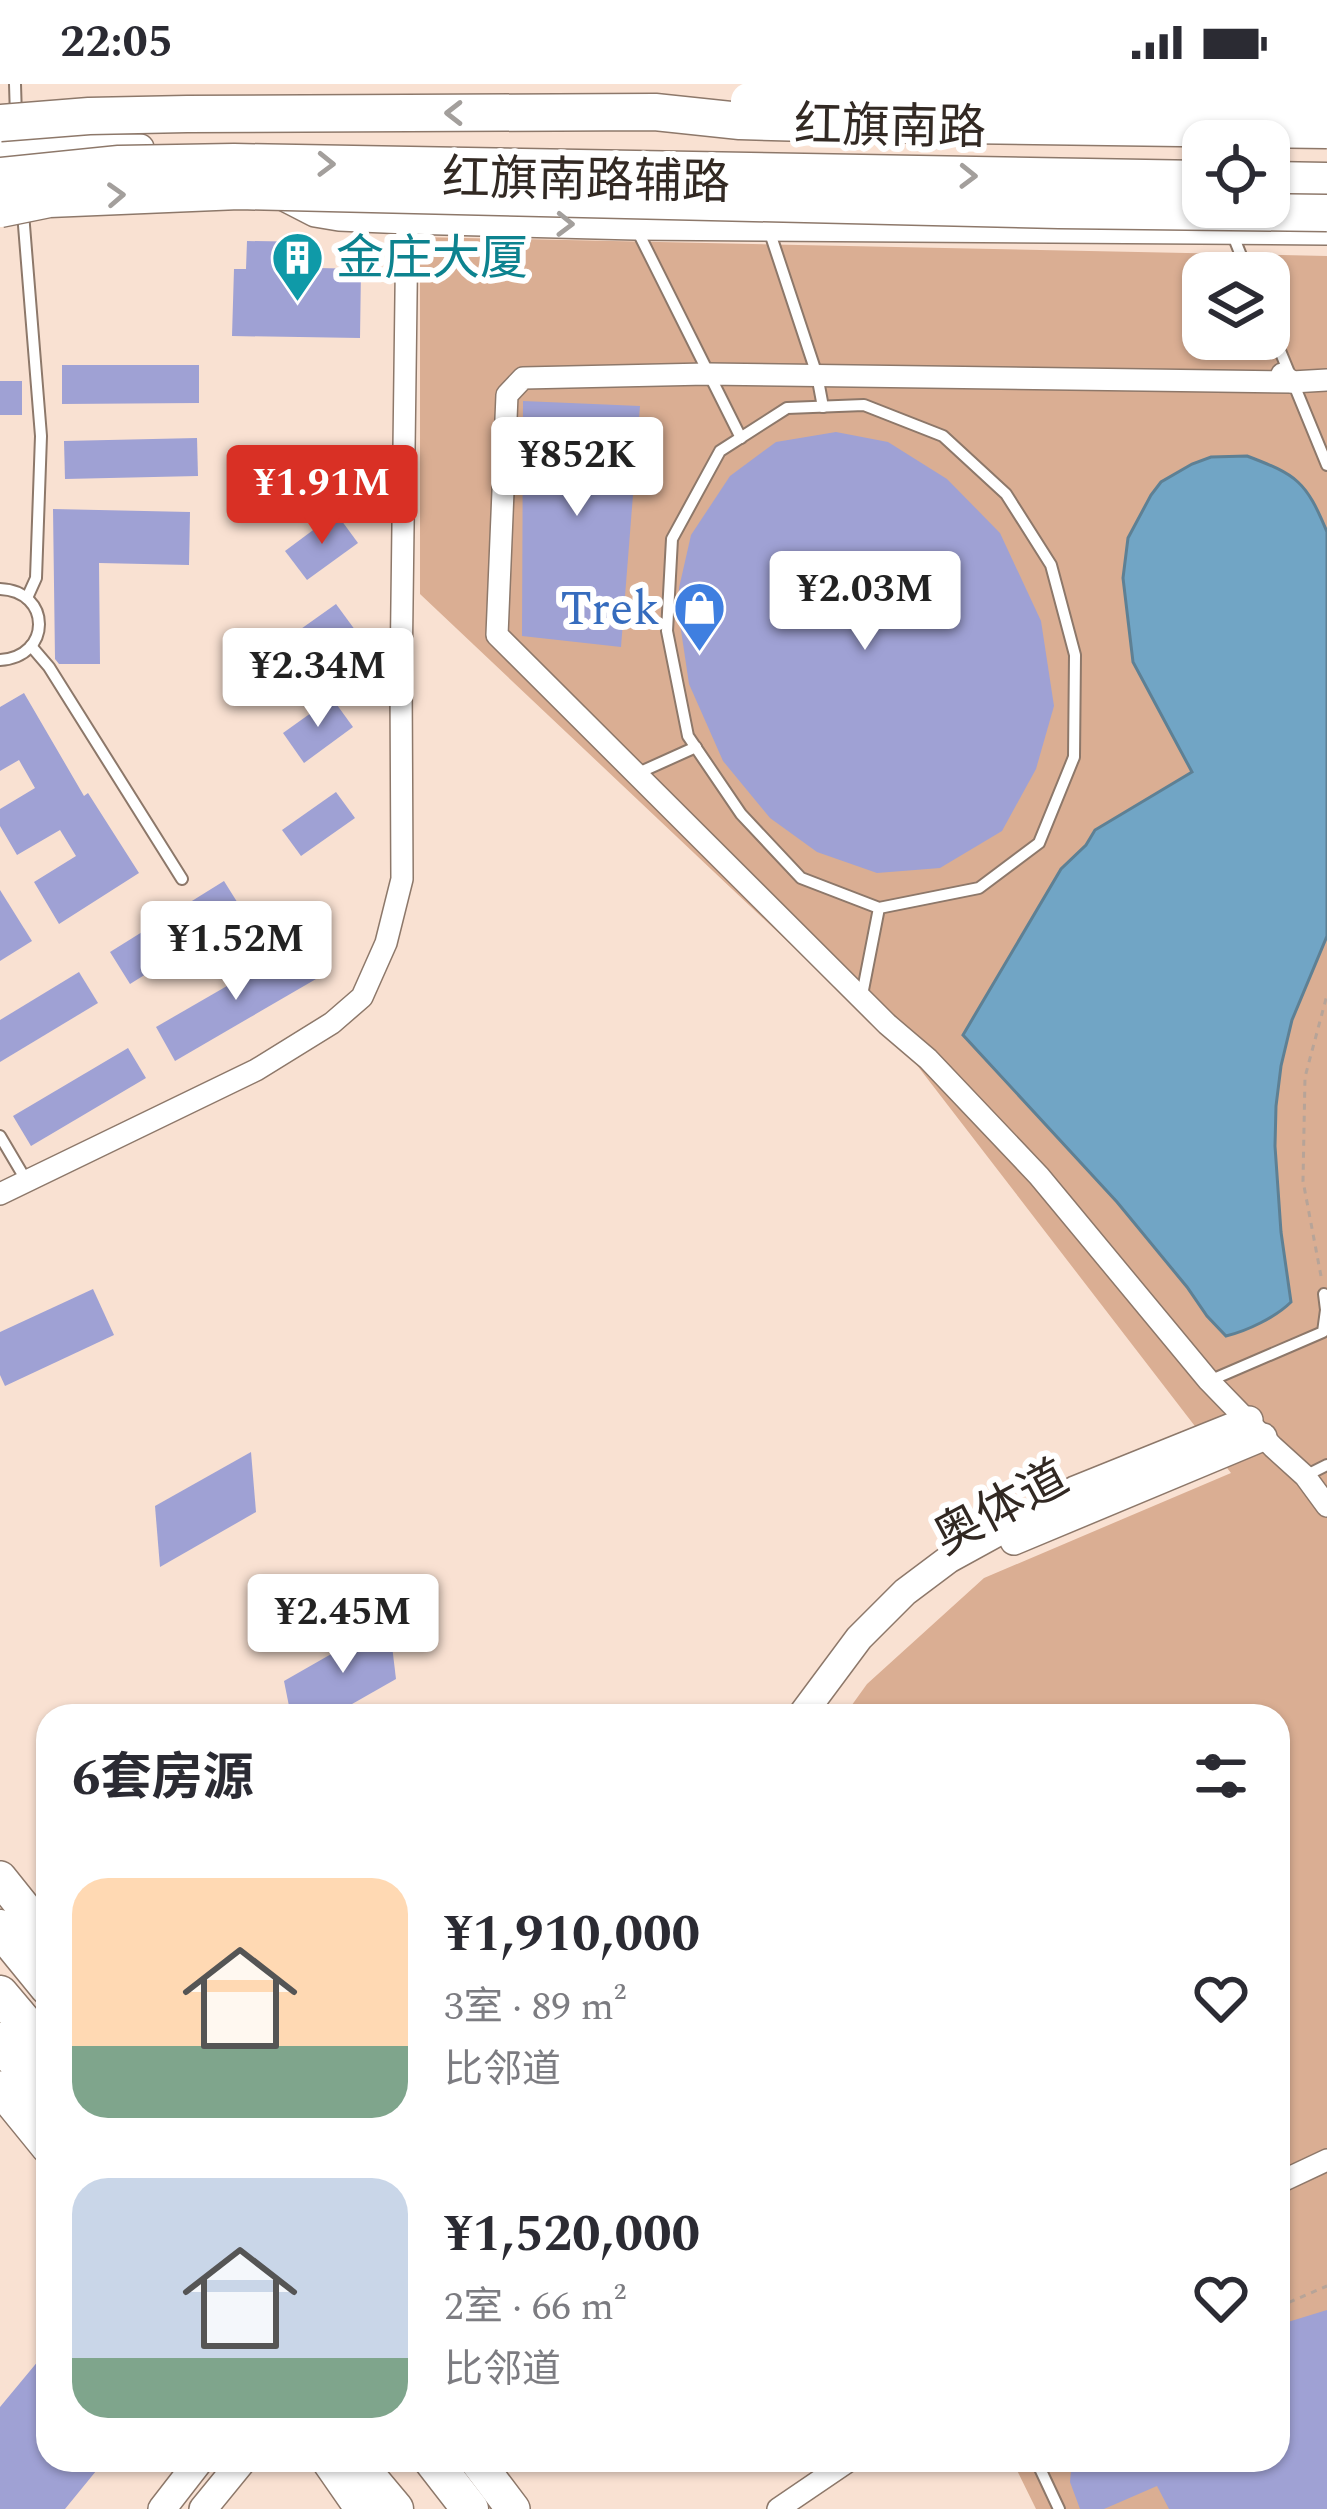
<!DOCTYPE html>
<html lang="zh">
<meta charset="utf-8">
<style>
:root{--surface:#fff;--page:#f2f2f3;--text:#2b2b33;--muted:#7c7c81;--accent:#d93025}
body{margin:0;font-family:Spectral,"Noto Sans SC",serif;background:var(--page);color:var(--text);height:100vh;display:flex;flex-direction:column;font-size:45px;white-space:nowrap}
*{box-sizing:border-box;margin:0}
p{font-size:39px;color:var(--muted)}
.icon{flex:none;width:66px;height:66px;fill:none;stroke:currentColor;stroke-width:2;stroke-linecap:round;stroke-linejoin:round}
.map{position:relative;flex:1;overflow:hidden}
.details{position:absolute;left:36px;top:1620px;width:1254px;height:768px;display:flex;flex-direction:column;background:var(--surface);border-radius:36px;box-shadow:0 3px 9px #0004}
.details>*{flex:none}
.controls{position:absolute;left:1182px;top:36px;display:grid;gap:24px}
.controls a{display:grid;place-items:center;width:108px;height:108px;border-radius:24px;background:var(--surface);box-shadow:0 3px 9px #0004;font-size:60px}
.price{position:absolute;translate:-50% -102px;padding:0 27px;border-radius:12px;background:#fff;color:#222;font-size:39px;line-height:78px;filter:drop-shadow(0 3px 6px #0008)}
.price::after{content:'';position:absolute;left:50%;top:72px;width:36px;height:27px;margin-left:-18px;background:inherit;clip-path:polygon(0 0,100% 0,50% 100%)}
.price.current{background:var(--accent);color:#fff}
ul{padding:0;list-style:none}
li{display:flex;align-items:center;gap:36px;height:300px;padding:0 36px}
li span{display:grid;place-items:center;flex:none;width:336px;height:240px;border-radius:36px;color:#555}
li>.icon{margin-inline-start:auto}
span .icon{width:144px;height:144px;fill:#fffc;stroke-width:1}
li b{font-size:51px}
h2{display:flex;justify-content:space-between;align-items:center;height:144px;padding:0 36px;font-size:51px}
.status{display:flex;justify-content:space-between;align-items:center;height:84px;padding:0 60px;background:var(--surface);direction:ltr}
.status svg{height:33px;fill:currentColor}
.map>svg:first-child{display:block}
.green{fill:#daae93;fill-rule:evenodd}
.water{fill:#71a5c5;stroke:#5e8094;stroke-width:3}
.building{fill:#9fa1d4}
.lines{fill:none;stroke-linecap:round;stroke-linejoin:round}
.lane-casing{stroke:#8d786a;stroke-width:14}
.street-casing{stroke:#8d786a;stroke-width:24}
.secondary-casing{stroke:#8d786a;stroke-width:30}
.primary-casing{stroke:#8d786a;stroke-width:36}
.highway-casing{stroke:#8d786a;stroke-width:39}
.path{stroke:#b7a498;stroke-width:3;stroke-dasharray:6 6;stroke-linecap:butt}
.lane{stroke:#fff;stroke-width:10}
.street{stroke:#fff;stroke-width:21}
.secondary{stroke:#fff;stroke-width:27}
.primary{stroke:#fff;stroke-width:33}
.highway{stroke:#fff;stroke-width:36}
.highway-bridge-casing{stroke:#8d786a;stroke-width:39;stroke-linecap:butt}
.highway-bridge{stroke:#fff;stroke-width:36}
.oneway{stroke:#a39f9c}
.labels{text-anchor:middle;stroke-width:12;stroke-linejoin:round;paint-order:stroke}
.street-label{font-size:48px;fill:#322923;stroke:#fff}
.culture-label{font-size:48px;fill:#0d838f;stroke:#fff;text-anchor:start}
.shop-label{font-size:48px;fill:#366cbe;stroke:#fff;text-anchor:end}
</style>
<div class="status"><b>22:05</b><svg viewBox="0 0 49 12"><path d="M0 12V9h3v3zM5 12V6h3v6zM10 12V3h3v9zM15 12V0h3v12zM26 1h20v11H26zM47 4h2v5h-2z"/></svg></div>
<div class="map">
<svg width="1327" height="2425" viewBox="0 0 1327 2425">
<rect width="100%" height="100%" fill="#f9e1d2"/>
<!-- green -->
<path class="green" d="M 420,153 L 1327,172 L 1327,2425 L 1036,2425 L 1012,2376 L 1278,2376 L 1278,1632 L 844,1632 L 867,1600 L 984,1494 L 1231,1389 L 913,976 L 420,510 ZM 1203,189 L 1269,189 L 1269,255 L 1203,255 Z"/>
<!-- water -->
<path class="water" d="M 1247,372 C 1297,391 1306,397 1327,448 L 1327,852 L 1292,936 L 1281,982 L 1276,1022 L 1275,1062 L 1281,1148 L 1291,1218 C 1276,1233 1247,1247 1226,1252 L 1207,1232 L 1187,1203 L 1117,1118 L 963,951 L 1061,785 L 1086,761 L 1095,746 L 1192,688 L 1133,578 L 1123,494 L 1128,454 L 1151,411 L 1161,398 L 1192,380 L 1211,373 Z"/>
<!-- building -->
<g class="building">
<polygon points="247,157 319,158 319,184 361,185 360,254 232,252 234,185 246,185"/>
<polygon points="62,281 199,281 199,319 62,320"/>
<rect x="0" y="297" width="22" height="34"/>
<polygon points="523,317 640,322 621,563 522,552"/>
<polygon points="836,348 888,358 947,395 1000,449 1041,537 1054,622 1036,685 1002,747 940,784 877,789 817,768 770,734 723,677 689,600 678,526 679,504 691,451 730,392 776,358"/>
<polygon points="197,354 198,392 65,395 64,357"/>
<polygon points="53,425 190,428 189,481 99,479 100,580 59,580 55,575"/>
<polygon points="336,429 358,459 307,496 285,467"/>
<polygon points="336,520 358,550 306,588 284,557"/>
<polygon points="24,609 84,712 88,709 139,789 59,840 34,798 76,772 60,746 17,771 0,742 0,725 35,704 19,676 0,687 0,623"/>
<polygon points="332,614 353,643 304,679 283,649"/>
<polygon points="336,708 355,734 301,772 282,746"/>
<polygon points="224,797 244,829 130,900 110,868"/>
<polygon points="0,806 32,857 0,877"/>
<polygon points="296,862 316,895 175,977 156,943"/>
<polygon points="79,888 98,919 0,978 0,936"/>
<polygon points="128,964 146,994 31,1062 13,1032"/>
<polygon points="93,1205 114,1251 5,1302 0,1291 0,1248"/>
<polygon points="251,1368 256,1428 160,1483 155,1422"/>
<polygon points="389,1537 396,1595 331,1632 291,1632 284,1597"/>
<polygon points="1327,2226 1327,2425 1169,2425 1157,2402 1104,2425 1080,2425 1070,2398 1072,2376 1278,2376 1278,2241"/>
<polygon points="39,2276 48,2283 48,2376 105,2376 65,2425 0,2425 0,2323"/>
</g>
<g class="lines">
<defs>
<g id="lane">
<polyline points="15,0 16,33"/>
<polyline points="23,129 41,352 36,494 27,514"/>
<polyline points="768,143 817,291 823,323"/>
<polyline points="638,148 741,354"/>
<polyline points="1232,149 1248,189"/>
<polyline points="1269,240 1327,381"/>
<path d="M 0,505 C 52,507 52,573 0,576"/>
<polyline points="31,562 49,583 182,795"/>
<polyline points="636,690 696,663"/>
<polyline points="862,911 879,824 801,794 741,730 688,652 667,547 672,455 720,367 787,324 864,321 943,352 1006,410 1051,481 1075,571 1074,673 1039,759 979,804 879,824"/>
<polyline points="0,1052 26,1096"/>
<polyline points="1209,1297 1323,1248 1326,1226 1324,1210"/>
<polyline points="1305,1392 1327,1381"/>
<polyline points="1036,2376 1059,2425"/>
</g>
<g id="street">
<polyline points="1282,290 1292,298 1327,296"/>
<polyline points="1292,298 707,290 523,294 507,311 497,551 887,940 928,975 1039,1092 1209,1297 1273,1363 1305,1392 1327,1422"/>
<polyline points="0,1110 256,986 332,939 362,913 386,859 402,795 401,595 407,136"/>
<polyline points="1278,2099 1327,2076"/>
<polyline points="778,2425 850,2376"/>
</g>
<g id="secondary">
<polyline points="0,67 54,63 140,64"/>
<polyline points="278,110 315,129 339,133 407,136 635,142 1327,147"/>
<polyline points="1014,1457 1263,1353"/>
<polyline points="801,1632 859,1554 905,1508 949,1475 1075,1406 1249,1336"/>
<polyline points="162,2425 200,2376"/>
<polyline points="203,2425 243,2376"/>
</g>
<g id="primary">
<polyline points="0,1794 48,1854"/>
<polyline points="0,2004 48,2063"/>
<polyline points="328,2376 362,2425"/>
<polyline points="476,2376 513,2425"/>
</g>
<g id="highway">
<polyline points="1269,96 1327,97"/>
<polyline points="0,1844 48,1903"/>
<polyline points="0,1910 48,1967"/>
<polyline points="0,1957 48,2017"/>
<polyline points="354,2376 395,2425"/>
<polyline points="432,2376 470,2425"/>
</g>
</defs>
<!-- lane casing -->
<use href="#lane" class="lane-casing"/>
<!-- street casing -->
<use href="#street" class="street-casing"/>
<!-- secondary casing -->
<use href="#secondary" class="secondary-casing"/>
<!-- primary casing -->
<use href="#primary" class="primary-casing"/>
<!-- highway casing -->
<use href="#highway" class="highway-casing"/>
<!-- path -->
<g class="path">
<polyline points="1321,1192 1303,1097 1305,993 1327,911"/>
<polyline points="1278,2223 1327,2202"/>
</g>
<!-- lane -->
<use href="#lane" class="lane"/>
<!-- street -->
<use href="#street" class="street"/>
<!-- secondary -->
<use href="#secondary" class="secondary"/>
<!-- primary -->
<use href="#primary" class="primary"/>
<!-- highway -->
<use href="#highway" class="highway"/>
<defs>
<g id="highway-bridge">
<polyline points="749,17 873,10 1327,12"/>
<polyline points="0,39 89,32 187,30 655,28 740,37 809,39 1327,46"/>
<polyline points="0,92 119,80 234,78 1203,95"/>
<polyline points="0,125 49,115 239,107 1059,126 1327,129"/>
</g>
</defs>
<!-- highway-bridge casing -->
<use href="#highway-bridge" class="highway-bridge-casing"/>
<!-- highway-bridge -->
<use href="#highway-bridge" class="highway-bridge"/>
</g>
<!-- one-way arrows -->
<defs><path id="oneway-chevron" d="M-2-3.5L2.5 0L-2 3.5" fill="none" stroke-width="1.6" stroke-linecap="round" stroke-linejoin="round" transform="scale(3)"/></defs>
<g class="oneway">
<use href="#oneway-chevron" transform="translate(454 29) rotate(180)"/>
<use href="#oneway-chevron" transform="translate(326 80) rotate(1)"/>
<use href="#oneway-chevron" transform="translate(968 92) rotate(1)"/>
<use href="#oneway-chevron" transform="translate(116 111) rotate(-3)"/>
<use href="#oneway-chevron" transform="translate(565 140) rotate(1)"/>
</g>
<!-- icons -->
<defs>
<symbol id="building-pin" viewBox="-11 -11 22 30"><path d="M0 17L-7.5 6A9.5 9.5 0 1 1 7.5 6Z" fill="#0f9aa8" stroke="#fff"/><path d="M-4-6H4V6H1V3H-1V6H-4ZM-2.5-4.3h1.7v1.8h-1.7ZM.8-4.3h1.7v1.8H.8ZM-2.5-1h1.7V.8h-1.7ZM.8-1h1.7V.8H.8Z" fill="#fff"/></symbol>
<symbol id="shop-pin" viewBox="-11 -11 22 30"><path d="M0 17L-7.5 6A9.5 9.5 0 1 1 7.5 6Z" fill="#3f7fe0" stroke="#fff"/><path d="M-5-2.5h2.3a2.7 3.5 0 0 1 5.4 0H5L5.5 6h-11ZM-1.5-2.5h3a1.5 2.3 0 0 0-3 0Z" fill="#fff"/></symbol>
</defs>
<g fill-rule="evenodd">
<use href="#building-pin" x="268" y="144" width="59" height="81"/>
<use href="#shop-pin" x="670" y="494" width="59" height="81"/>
</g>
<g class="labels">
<!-- street labels -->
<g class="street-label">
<text transform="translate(890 41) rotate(1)" y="17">红旗南路</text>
<text transform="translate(586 95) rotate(1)" y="17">红旗南路辅路</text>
<text transform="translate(1000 1422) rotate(-28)" y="17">奥体道</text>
</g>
<!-- culture labels -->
<g class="culture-label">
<text x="336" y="190">金庄大厦</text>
</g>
<!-- shop labels -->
<g class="shop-label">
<text x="660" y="540">Trek</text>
</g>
</g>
</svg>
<div class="controls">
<a><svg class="icon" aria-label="locate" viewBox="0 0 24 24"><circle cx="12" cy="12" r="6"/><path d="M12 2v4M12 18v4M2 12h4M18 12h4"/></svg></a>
<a><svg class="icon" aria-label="layers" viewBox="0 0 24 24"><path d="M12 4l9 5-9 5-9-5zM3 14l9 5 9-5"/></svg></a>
</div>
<b class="price" style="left:577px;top:435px">¥852K</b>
<b class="price current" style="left:322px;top:463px">¥1.91M</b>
<b class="price" style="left:865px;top:569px">¥2.03M</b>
<b class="price" style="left:318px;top:646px">¥2.34M</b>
<b class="price" style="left:236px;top:919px">¥1.52M</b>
<b class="price" style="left:343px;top:1592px">¥2.45M</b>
<section class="details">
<h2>6套房源<svg class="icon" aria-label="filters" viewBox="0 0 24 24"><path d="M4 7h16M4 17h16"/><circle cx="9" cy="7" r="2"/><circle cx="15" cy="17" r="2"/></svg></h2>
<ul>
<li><span style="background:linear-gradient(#ffd9b3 70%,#7fa58c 0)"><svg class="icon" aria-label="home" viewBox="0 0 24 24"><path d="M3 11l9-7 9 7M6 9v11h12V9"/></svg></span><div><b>¥1,910,000</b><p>3室 · 89 m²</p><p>比邻道</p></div><svg class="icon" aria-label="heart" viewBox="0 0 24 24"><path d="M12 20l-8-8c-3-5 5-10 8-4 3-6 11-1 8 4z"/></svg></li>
<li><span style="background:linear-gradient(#c9d6e8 75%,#7fa58c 0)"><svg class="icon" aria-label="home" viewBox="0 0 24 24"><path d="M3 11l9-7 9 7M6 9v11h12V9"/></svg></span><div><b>¥1,520,000</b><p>2室 · 66 m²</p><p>比邻道</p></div><svg class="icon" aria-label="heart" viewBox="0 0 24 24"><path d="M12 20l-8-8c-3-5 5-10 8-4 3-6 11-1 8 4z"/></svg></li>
</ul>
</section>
</div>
